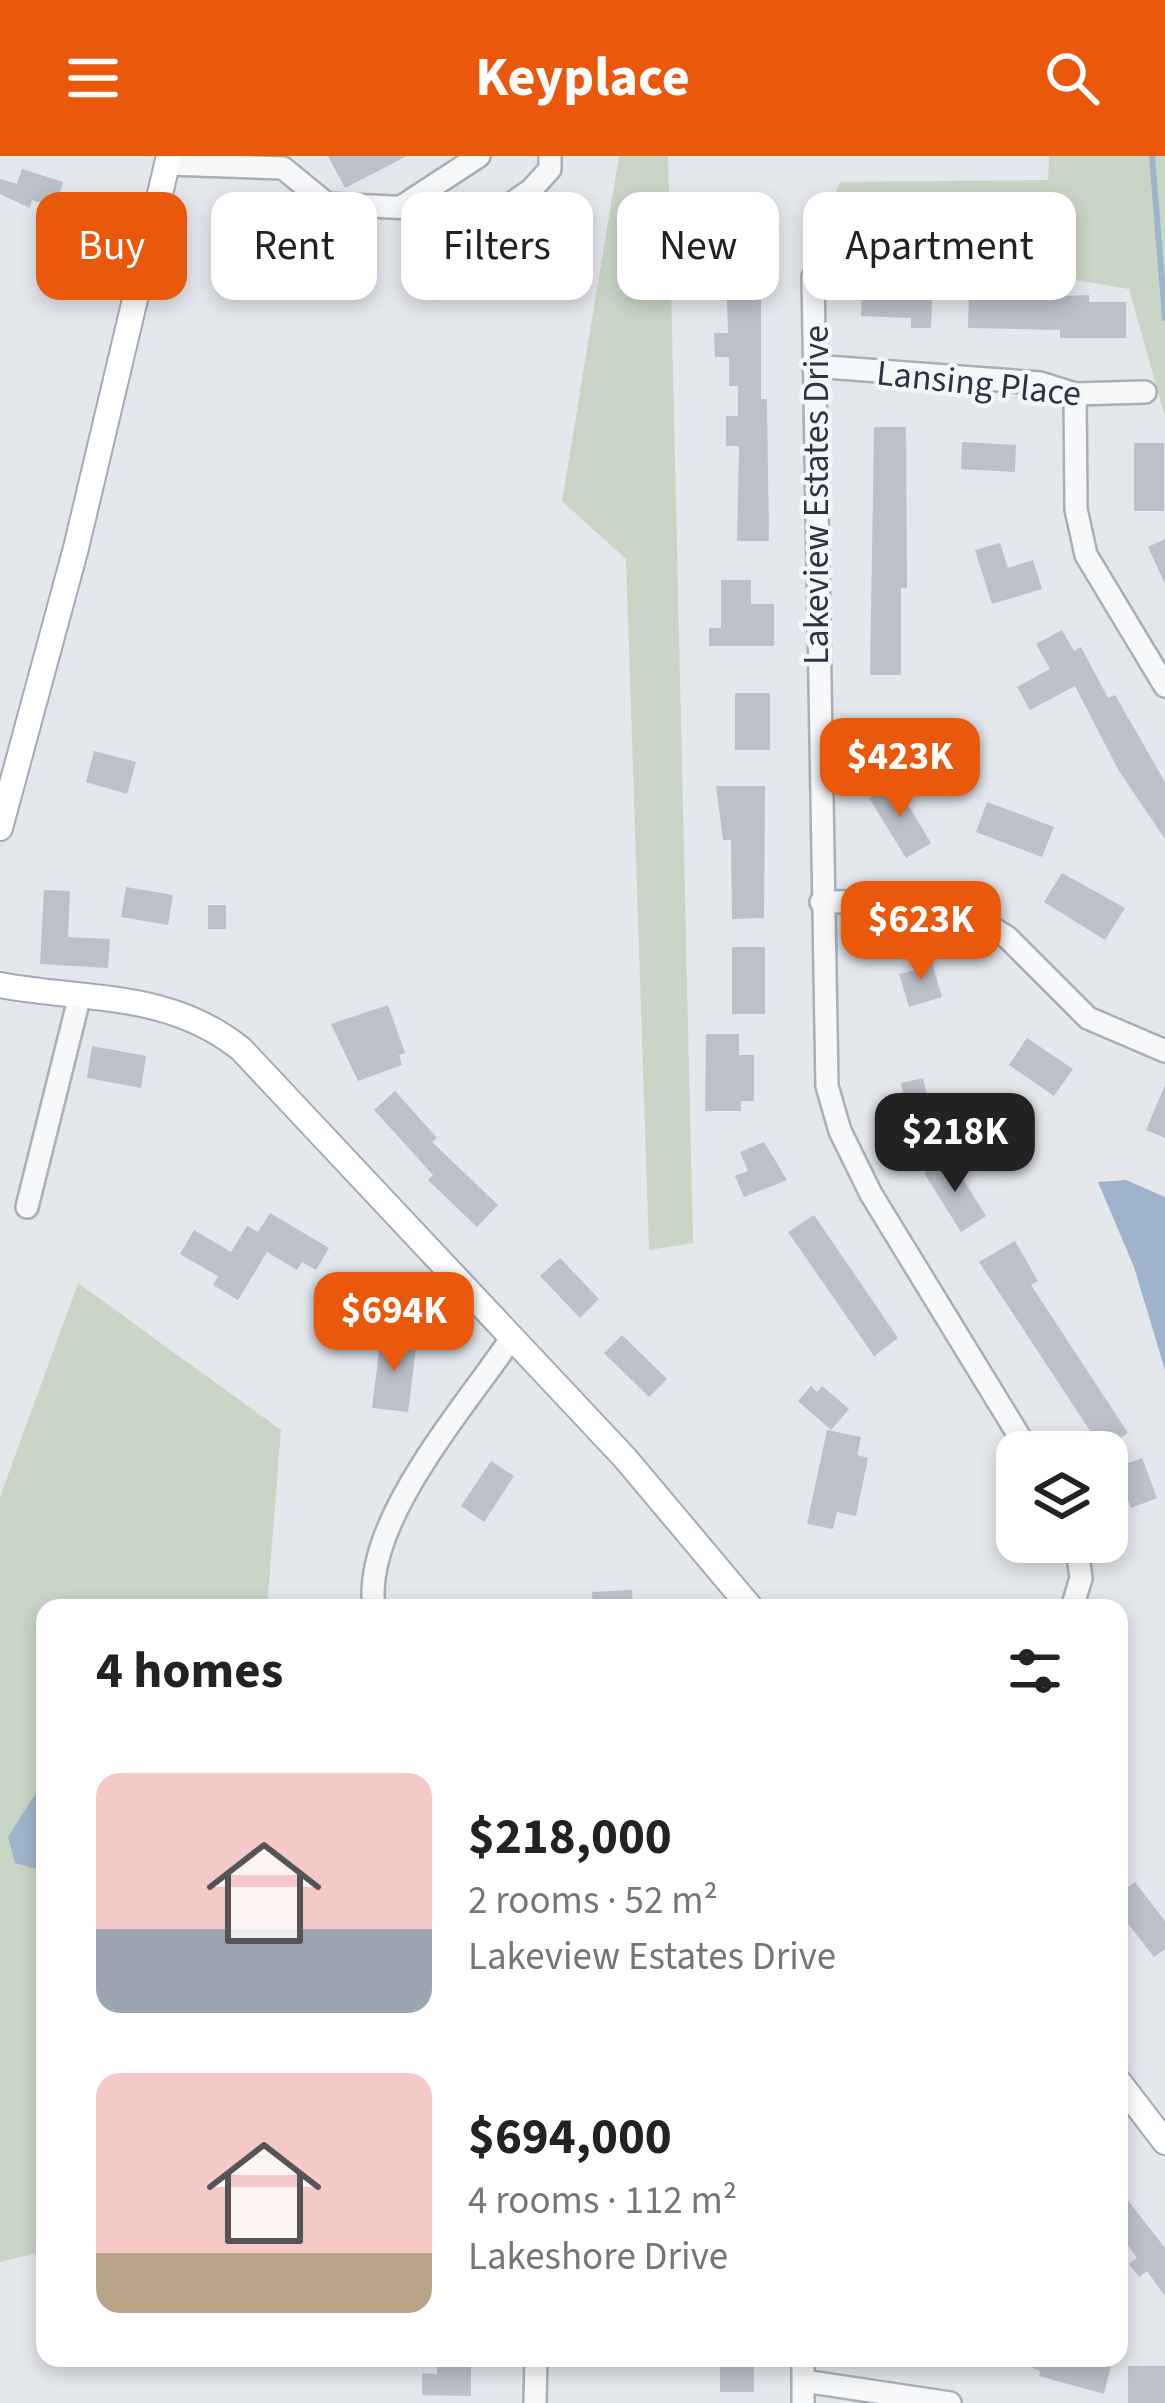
<!DOCTYPE html>
<meta charset="utf-8">
<style>
:root{--surface:#fff;--page:#f2f2f2;--text:#222;--muted:#767676;--accent:#ea580c}
body{margin:0;font-family:"Source Sans 3",sans-serif;background:var(--page);color:var(--text);height:100vh;display:flex;flex-direction:column;font-size:45px;white-space:nowrap}
*{box-sizing:border-box;margin:0}
p{font-size:39px;color:var(--muted)}
.icon{flex:none;width:66px;height:66px;fill:none;stroke:currentColor;stroke-width:2;stroke-linecap:round;stroke-linejoin:round}
.map{position:relative;flex:1;overflow:hidden}
.side{position:absolute;left:36px;top:1443px;width:1092px;height:768px;display:flex;flex-direction:column;background:var(--surface);border-radius:24px;box-shadow:0 6px 18px #0003}
.side>*{flex:none}
.banner{position:absolute;left:36px;top:36px;width:1095px;height:108px;display:flex;gap:24px}
.controls{position:absolute;left:996px;top:1275px;display:grid;gap:24px}
.controls a{display:grid;place-items:center;width:132px;height:132px;border-radius:24px;background:var(--surface);box-shadow:0 6px 18px #0003;font-size:60px}
.price{position:absolute;translate:-50% -102px;padding:0 27px;border-radius:24px;background:var(--accent);color:#fff;font-size:39px;line-height:78px;filter:drop-shadow(0 3px 6px #0008)}
.price::after{content:'';position:absolute;left:50%;top:72px;width:36px;height:27px;margin-left:-18px;background:inherit;clip-path:polygon(0 0,100% 0,50% 100%)}
.price.current{background:#222;color:#fff}
ul{padding:0;list-style:none}
li{display:flex;align-items:center;gap:36px;height:300px;padding:0 60px}
li span{display:grid;place-items:center;flex:none;width:336px;height:240px;border-radius:24px;color:#555}
li>.icon{margin-inline-start:auto}
span .icon{width:144px;height:144px;fill:#fffc;stroke-width:1}
li b{font-size:51px}
h2{display:flex;justify-content:space-between;align-items:center;height:144px;padding:0 60px;font-size:51px}
.pill{padding:0 42px;border-radius:24px;background:var(--surface);box-shadow:0 6px 18px #0003;font-size:42px;line-height:108px}
.pill.current{background:var(--accent);color:#fff}
header{display:flex;justify-content:space-between;align-items:center;height:156px;padding:0 60px;background:var(--accent);color:#fff;font-size:54px;font-weight:700}
.map>svg:first-child{display:block}
.green{fill:#c9d6c5}
.water{fill:#9fb4cc}
.lines{fill:none;stroke-linecap:round;stroke-linejoin:round}
.stream{stroke:#9fb4cc;stroke-width:6}
.building{fill:#bbc0ca}
.minor-casing{stroke:#a9aeb7;stroke-width:26}
.major-casing{stroke:#a3abb8;stroke-width:28}
.minor{stroke:#f7f8fa;stroke-width:21}
.major{stroke:#fff;stroke-width:24}
.labels{text-anchor:middle;stroke-width:9;stroke-linejoin:round;paint-order:stroke}
.street-label{font-size:36px;fill:#2b3445;stroke:#f4f6f9}
</style>
<header><svg class="icon" aria-label="menu" viewBox="0 0 24 24"><path d="M4 6h16M4 12h16M4 18h16"/></svg>Keyplace<svg class="icon" aria-label="search" viewBox="0 0 24 24"><circle cx="10" cy="10" r="6"/><path d="M15 15l6 6"/></svg></header>
<div class="map">
<svg width="1165" height="2247" viewBox="0 0 1165 2247">
<rect width="100%" height="100%" fill="#e4e7ec"/>
<!-- green -->
<g class="green">
<polygon points="619,0 668,0 693,1087 649,1094 626,403 562,345"/>
<polygon points="1049,0 1165,0 1165,261 1129,133 941,102 929,74 823,74 840,26 1048,24"/>
<polygon points="78,1127 281,1274 267,1452 45,1452 45,2095 0,2106 0,1341"/>
</g>
<!-- water -->
<g class="water">
<polygon points="1126,1024 1165,1041 1165,1214 1134,1111 1098,1026"/>
<polygon points="45,1623 45,1715 15,1707 8,1681"/>
</g>
<g class="lines">
<!-- stream -->
<polyline class="stream" points="1152,0 1165,162"/>
</g>
<!-- building -->
<g class="building">
<polygon points="328,0 407,0 345,32"/>
<polygon points="22,13 63,26 55,51 32,44 30,52 0,38 0,23 17,28"/>
<polygon points="733,62 761,62 761,243 767,243 769,385 737,385 739,290 726,290 726,260 738,260 738,230 729,230 729,201 715,201 714,177 728,177 727,143 717,143 716,74 733,74"/>
<polygon points="907,116 933,117 931,172 911,172 911,162 861,160 862,123 907,125"/>
<polygon points="985,129 1003,129 1003,142 1089,139 1089,146 1126,146 1126,182 1060,182 1060,174 968,172 969,140 985,140"/>
<polygon points="874,271 906,271 907,432 901,432 901,519 870,519"/>
<polygon points="962,286 1016,289 1015,316 961,313"/>
<rect x="1134" y="287" width="30" height="68"/>
<polygon points="1165,383 1165,428 1148,391"/>
<polygon points="1000,387 1008,412 1033,404 1042,433 992,448 975,394"/>
<polygon points="721,424 751,424 751,448 774,448 774,490 709,490 709,472 721,472"/>
<polygon points="1062,474 1074,495 1081,491 1108,542 1115,539 1165,626 1165,683 1119,615 1075,530 1030,554 1017,531 1050,513 1036,488"/>
<rect x="735" y="537" width="35" height="57"/>
<polygon points="94,595 136,606 127,638 86,626"/>
<polygon points="894,626 931,687 906,702 869,642"/>
<polygon points="716,630 765,630 764,762 732,763 731,684 723,684"/>
<polygon points="987,646 1054,671 1042,701 976,676"/>
<polygon points="1062,717 1125,752 1105,784 1044,746"/>
<polygon points="126,731 173,739 168,769 121,761"/>
<polygon points="44,734 70,735 68,781 110,783 108,812 40,808"/>
<rect x="208" y="749" width="18" height="24"/>
<rect x="732" y="791" width="33" height="67"/>
<polygon points="930,800 942,841 909,851 899,818 916,814 913,805"/>
<polygon points="388,849 405,897 399,899 402,909 358,925 331,868"/>
<polygon points="706,878 739,878 739,899 754,899 754,945 741,945 741,955 705,955"/>
<polygon points="1027,882 1073,913 1054,940 1009,909"/>
<polygon points="92,890 146,900 141,932 87,922"/>
<polygon points="923,922 939,989 910,995 900,950 906,949 901,927"/>
<polygon points="1165,929 1165,982 1146,974"/>
<polygon points="395,935 437,982 432,986 498,1049 477,1071 428,1024 433,1019 374,954"/>
<polygon points="764,986 787,1024 744,1041 735,1020 748,1015 740,996"/>
<polygon points="949,1001 986,1060 961,1076 924,1017"/>
<polygon points="270,1057 329,1092 316,1114 302,1106 297,1114 267,1096 238,1144 213,1129 218,1120 180,1098 194,1074 231,1096 247,1070 258,1076"/>
<polygon points="814,1059 898,1182 874,1200 788,1076"/>
<polygon points="1015,1085 1038,1125 1031,1129 1128,1277 1102,1293 979,1106"/>
<polygon points="560,1102 599,1143 580,1162 540,1120"/>
<polygon points="622,1179 667,1223 649,1241 604,1197"/>
<polygon points="381,1180 417,1185 408,1256 372,1252"/>
<polygon points="811,1230 817,1236 822,1230 849,1253 831,1274 798,1245"/>
<polygon points="827,1274 861,1281 857,1299 868,1302 856,1360 837,1356 833,1373 807,1368"/>
<polygon points="1142,1302 1157,1342 1131,1352 1115,1312"/>
<polygon points="491,1305 514,1320 484,1366 461,1350"/>
<polygon points="632,1434 633,1452 593,1452 592,1436"/>
<polygon points="1135,1726 1165,1765 1165,1793 1154,1801 1119,1756 1119,1738"/>
<polygon points="1119,2033 1165,2092 1165,2140 1147,2115 1139,2121 1129,2108 1137,2102 1119,2077"/>
<polygon points="437,2202 471,2202 471,2240 422,2239 422,2217 437,2218"/>
<rect x="720" y="2202" width="34" height="34"/>
<polygon points="1010,2202 1113,2202 1104,2238 1039,2220 1040,2215"/>
<rect x="1128" y="2210" width="37" height="37"/>
</g>
<g class="lines">
<defs>
<g id="minor">
<polyline points="167,8 283,12 327,48 499,56 531,34 550,13 550,0"/>
<polyline points="401,51 479,0"/>
<polyline points="813,121 827,930 840,975 871,1038 1029,1296"/>
<polyline points="813,210 1040,227 1075,238 1145,236"/>
<polyline points="1075,238 1076,353 1086,399 1165,530"/>
<polyline points="821,746 924,745 968,757 1007,781 1088,862 1165,895"/>
<polyline points="27,1051 80,839"/>
<path d="M 374,1452 C 362,1367 463,1254 510,1184"/>
<polyline points="1072,1452 1081,1422 1076,1386"/>
<polyline points="803,2202 803,2247"/>
<polyline points="804,2225 950,2247"/>
<polyline points="535,2247 536,2202"/>
</g>
<g id="major">
<polyline points="0,672 76,392 169,0"/>
<path d="M 0,829 C 86,845 169,835 241,893 L 625,1302 L 751,1452"/>
<polyline points="1119,1926 1165,1986"/>
</g>
</defs>
<!-- minor casing -->
<use href="#minor" class="minor-casing"/>
<!-- major casing -->
<use href="#major" class="major-casing"/>
<!-- minor -->
<use href="#minor" class="minor"/>
<!-- major -->
<use href="#major" class="major"/>
</g>
<g class="labels">
<!-- street labels -->
<g class="street-label">
<text transform="translate(979 226) rotate(6)" y="13">Lansing Place</text>
<text transform="translate(815 339) rotate(-90)" y="13">Lakeview Estates Drive</text>
</g>
</g>
</svg>
<div class="controls">
<a><svg class="icon" aria-label="layers" viewBox="0 0 24 24"><path d="M12 4l9 5-9 5-9-5zM3 14l9 5 9-5"/></svg></a>
</div>
<b class="price" style="left:900px;top:664px">$423K</b>
<b class="price" style="left:921px;top:827px">$623K</b>
<b class="price current" style="left:955px;top:1039px">$218K</b>
<b class="price" style="left:394px;top:1218px">$694K</b>
<div class="banner">
<a class="pill current">Buy</a>
<a class="pill">Rent</a>
<a class="pill">Filters</a>
<a class="pill">New</a>
<a class="pill">Apartment</a>
</div>
<section class="side">
<h2>4 homes<svg class="icon" aria-label="filters" viewBox="0 0 24 24"><path d="M4 7h16M4 17h16"/><circle cx="9" cy="7" r="2"/><circle cx="15" cy="17" r="2"/></svg></h2>
<ul>
<li><span style="background:linear-gradient(#f6c9c9 65%,#9aa5b1 0)"><svg class="icon" aria-label="home" viewBox="0 0 24 24"><path d="M3 11l9-7 9 7M6 9v11h12V9"/></svg></span><div><b>$218,000</b><p>2 rooms · 52 m²</p><p>Lakeview Estates Drive</p></div></li>
<li><span style="background:linear-gradient(#f6c9c9 75%,#b9a48a 0)"><svg class="icon" aria-label="home" viewBox="0 0 24 24"><path d="M3 11l9-7 9 7M6 9v11h12V9"/></svg></span><div><b>$694,000</b><p>4 rooms · 112 m²</p><p>Lakeshore Drive</p></div></li>
</ul>
</section>
</div>
